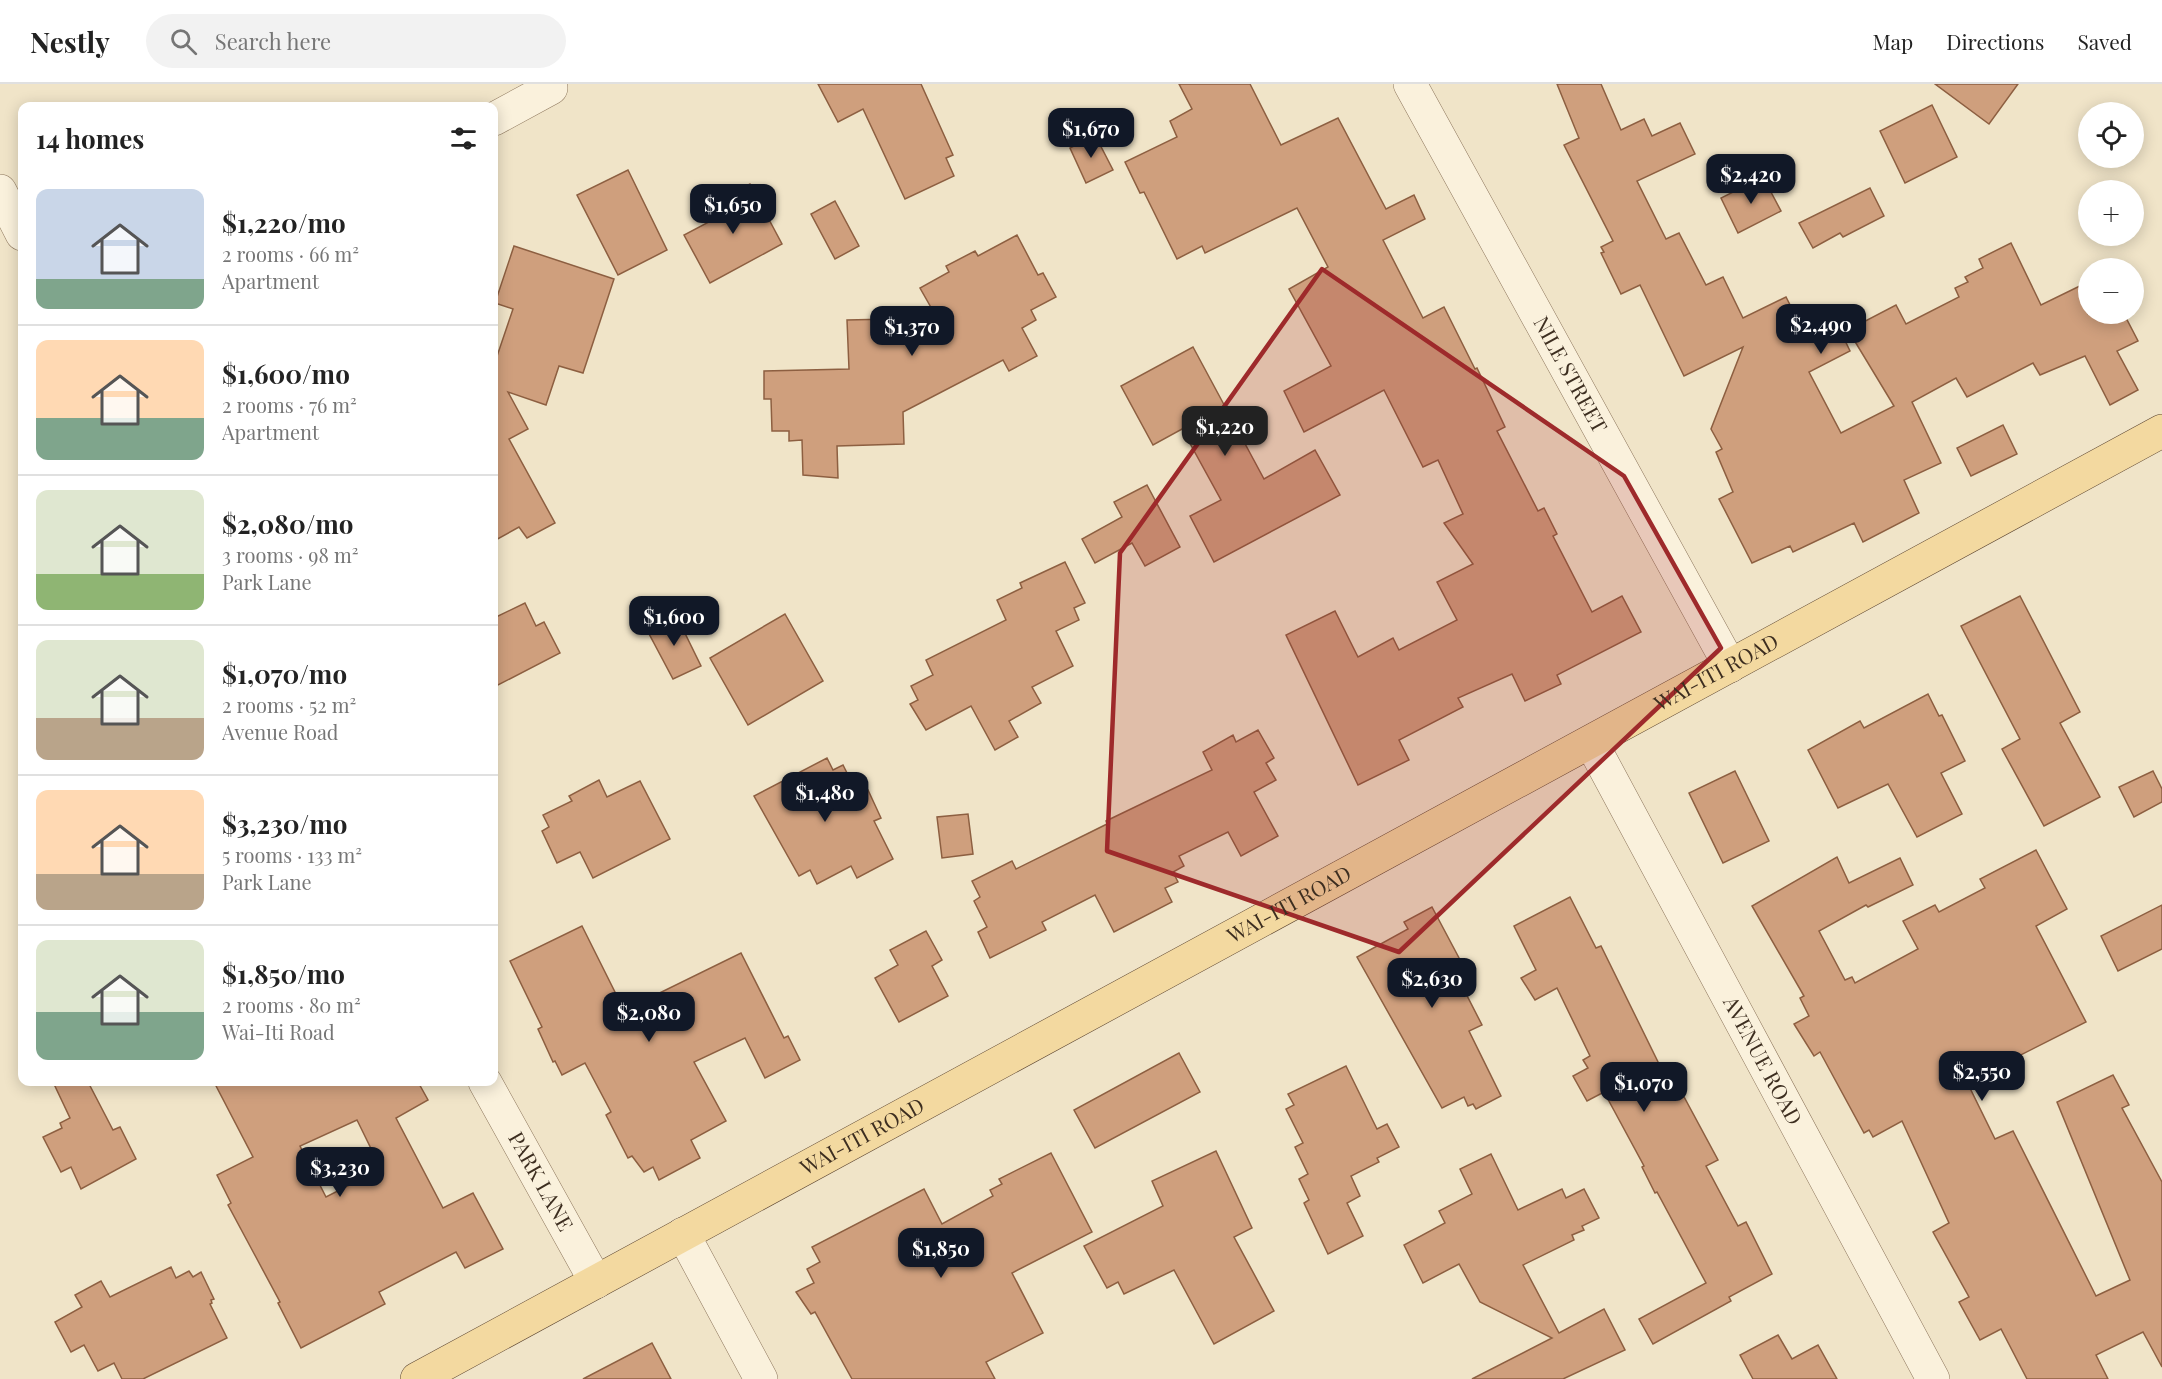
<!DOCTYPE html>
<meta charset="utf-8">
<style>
:root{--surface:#fff;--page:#f2f2f2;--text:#222;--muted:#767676;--line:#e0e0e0;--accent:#111827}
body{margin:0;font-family:"Playfair Display",serif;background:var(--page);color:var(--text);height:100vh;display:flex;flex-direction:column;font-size:22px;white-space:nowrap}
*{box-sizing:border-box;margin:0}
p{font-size:20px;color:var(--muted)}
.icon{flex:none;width:33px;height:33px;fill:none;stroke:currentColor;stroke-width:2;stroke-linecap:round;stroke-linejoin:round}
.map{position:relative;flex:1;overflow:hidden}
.details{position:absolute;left:18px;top:18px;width:480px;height:984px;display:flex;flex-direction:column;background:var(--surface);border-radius:12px;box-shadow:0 3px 15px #0003}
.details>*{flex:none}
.controls{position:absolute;left:2078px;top:18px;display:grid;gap:12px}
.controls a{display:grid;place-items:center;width:66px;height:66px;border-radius:50%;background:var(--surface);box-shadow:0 3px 15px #0003;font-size:30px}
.price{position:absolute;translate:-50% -51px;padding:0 14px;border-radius:12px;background:var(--accent);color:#fff;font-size:20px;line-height:39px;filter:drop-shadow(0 2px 3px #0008)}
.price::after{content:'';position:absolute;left:50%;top:36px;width:18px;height:14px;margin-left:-9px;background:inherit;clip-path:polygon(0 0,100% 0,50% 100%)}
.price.current{background:#222;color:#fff}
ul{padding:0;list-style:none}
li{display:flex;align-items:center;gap:18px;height:150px;padding:0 18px}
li+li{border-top:2px solid var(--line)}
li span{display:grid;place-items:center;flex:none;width:168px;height:120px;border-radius:12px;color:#555}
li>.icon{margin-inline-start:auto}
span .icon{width:72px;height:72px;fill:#fffc;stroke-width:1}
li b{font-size:26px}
h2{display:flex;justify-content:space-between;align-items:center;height:72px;padding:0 18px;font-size:26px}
header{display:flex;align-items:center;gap:36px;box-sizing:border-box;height:84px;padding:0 30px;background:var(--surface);border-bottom:2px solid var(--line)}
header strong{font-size:28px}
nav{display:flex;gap:33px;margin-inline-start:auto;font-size:21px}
.search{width:420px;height:54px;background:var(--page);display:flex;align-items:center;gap:15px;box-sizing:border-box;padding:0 21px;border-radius:33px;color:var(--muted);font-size:22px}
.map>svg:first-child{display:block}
.building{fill:#cf9f7d;stroke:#8d5f41;stroke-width:1.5;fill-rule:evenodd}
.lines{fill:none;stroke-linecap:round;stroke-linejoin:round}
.minor-casing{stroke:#8d765c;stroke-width:34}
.major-casing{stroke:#5b4430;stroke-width:34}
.minor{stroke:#faf1dc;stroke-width:33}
.major{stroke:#f3d9a0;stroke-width:33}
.marked{fill:#9e2a2b;fill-opacity:0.2;stroke:#9e2a2b;stroke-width:4.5;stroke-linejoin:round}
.labels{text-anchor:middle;stroke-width:4.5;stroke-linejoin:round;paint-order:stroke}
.street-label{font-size:21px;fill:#3d2e20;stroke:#f7eed8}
</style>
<header>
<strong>Nestly</strong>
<div class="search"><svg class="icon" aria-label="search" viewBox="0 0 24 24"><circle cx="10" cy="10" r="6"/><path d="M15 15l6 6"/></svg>Search here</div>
<nav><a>Map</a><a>Directions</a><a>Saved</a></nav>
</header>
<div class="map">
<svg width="2162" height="1295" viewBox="0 0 2162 1295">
<rect width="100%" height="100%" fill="#f0e4c8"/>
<!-- building -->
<g class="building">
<polygon points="818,0 921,0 953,71 946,74 954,92 905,115 863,25 838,38"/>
<polygon points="1179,0 1250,0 1281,61 1338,34 1386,125 1414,111 1425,135 1383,156 1423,234 1444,223 1475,285 1477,284 1505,343 1497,347 1538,427 1544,424 1557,450 1553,452 1592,528 1622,512 1641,548 1557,591 1561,600 1525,617 1512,590 1458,614 1463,623 1399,656 1409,676 1358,701 1286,551 1335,527 1358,573 1393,554 1399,566 1457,536 1437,498 1473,480 1444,439 1463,430 1438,376 1423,383 1384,306 1304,348 1284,307 1331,282 1289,205 1328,183 1297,124 1205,169 1202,162 1177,175 1144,108 1140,109 1125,78 1177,53 1170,37 1192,25"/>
<polygon points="1557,0 1601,0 1621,46 1644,35 1652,52 1680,39 1695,70 1637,97 1666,155 1679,149 1706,201 1723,193 1743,234 1786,213 1807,254 1837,240 1850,267 1809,288 1841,349 1894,322 1848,246 1896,221 1906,240 1959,213 1955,204 1968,198 1965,193 1983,184 1979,175 2011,159 2041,221 2088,198 2088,230 2124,230 2138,257 2117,267 2138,306 2110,321 2085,272 2040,291 2033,279 1967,313 1956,294 1912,318 1941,379 1904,396 1919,429 1863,458 1854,439 1793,468 1790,462 1752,479 1719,415 1733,408 1716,368 1722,365 1711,345 1743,263 1684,292 1640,201 1621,210 1601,169 1604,168 1601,163 1613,157 1564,61 1579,54"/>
<polygon points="1935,0 2018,0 1989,40"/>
<polygon points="1932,21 1957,73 1905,99 1880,47"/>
<polygon points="1095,51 1113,86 1086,99 1070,64"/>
<polygon points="628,86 667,166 618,191 577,111"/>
<polygon points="1763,93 1781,127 1738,149 1721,114"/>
<polygon points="750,100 782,160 710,199 684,151 724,130 717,117"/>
<polygon points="1870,104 1884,132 1843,153 1840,149 1813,164 1799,139"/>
<polygon points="835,117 859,162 835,175 811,130"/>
<polygon points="1017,151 1038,191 1043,189 1056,213 1031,226 1036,236 1022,244 1037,272 1009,287 1003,276 903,328 904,360 837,362 838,394 803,391 802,356 789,357 789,347 772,347 771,315 764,315 764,287 849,285 847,236 937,234 920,204 949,188 946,182 975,167 978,172"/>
<polygon points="514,162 614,195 583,289 559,282 546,321 508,308 528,345 509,355 555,439 527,454 519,443 494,457 494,281 513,225 495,219"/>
<polygon points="1193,263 1264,395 1315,366 1340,411 1214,478 1190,432 1221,416 1182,345 1153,361 1121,302"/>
<polygon points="2003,341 2017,370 1971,392 1957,364"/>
<polygon points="1147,401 1180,463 1145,482 1132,459 1095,479 1082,455 1122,433 1114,418"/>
<polygon points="1065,478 1085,519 1074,524 1079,536 1056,547 1073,582 1032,603 1041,619 1009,637 1018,653 995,666 971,622 926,646 910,620 918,616 911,602 933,591 926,576 1006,536 997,516 1022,504 1020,499"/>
<polygon points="2020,512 2080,628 2060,639 2100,713 2044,742 2002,665 2020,655 1961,542"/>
<polygon points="525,519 536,542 544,538 560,569 494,603 494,534"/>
<polygon points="785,530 823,597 748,641 710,574"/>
<polygon points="676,531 701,582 673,595 647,546"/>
<polygon points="1928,610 1939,632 1942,631 1965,677 1941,689 1962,730 1917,753 1888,700 1838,724 1808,666 1860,637 1864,644"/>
<polygon points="1258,646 1274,674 1266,679 1276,696 1254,708 1278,752 1241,772 1228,748 1179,772 1184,782 1173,788 1178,798 1165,804 1172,818 1114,848 1095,811 1042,838 1046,846 990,874 978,848 987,843 974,817 980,813 972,797 1012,777 1016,785 1107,740 1106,737 1212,686 1203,668 1233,651 1236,658"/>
<polygon points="827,674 833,686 843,681 858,711 868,706 881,734 874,737 893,775 857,794 851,782 817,800 810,786 799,792 754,712"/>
<polygon points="1735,687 1769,757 1723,779 1689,709"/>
<polygon points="2153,687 2162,705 2162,718 2134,733 2119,703"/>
<polygon points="599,696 607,713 640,697 670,755 593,794 580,768 557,779 542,747 549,743 543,731 572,717 569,712"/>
<polygon points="968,730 973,770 942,774 937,733"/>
<polygon points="2036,766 2067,825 2036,842 2086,938 1967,998 1995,1055 2013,1047 2096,1212 2130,1196 2057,1018 2113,991 2129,1021 2122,1024 2162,1098 2162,1283 2143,1248 2096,1271 2108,1295 2027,1295 2001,1245 1980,1256 1959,1218 1969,1213 1933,1148 1949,1139 1902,1037 1873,1053 1869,1046 1864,1049 1820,968 1814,972 1794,940 1809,932 1800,914 1804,912 1752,822 1837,773 1849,799 1900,774 1913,801 1868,823 1866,821 1819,847 1845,896 1852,893 1855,899 1918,865 1903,837 1935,821 1939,828 1985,804 1980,795"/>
<polygon points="1570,813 1596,864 1601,862 1663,988 1669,985 1718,1076 1706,1082 1738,1142 1746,1138 1772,1190 1729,1213 1731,1217 1653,1260 1639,1235 1706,1199 1657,1108 1655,1109 1642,1083 1644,1082 1604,1008 1587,1017 1573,992 1588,984 1583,976 1590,972 1557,904 1535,916 1521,894 1536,886 1514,842"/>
<polygon points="2162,821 2162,865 2118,887 2101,852"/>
<polygon points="1432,823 1467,889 1458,894 1482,941 1469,947 1501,1012 1476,1025 1473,1020 1468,1022 1464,1013 1442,1024 1357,873 1408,845 1404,838"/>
<polygon points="582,842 622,922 625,921 627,925 741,869 784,954 788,952 800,976 765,994 745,954 694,978 726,1037 691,1056 700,1074 659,1096 653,1083 644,1088 632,1072 628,1074 606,1031 611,1028 585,979 562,991 555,977 553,978 538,945 542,943 510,877"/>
<polygon points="926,847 942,876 932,882 948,912 899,938 875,894 898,881 890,866"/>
<polygon points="1179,969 1200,1008 1095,1064 1074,1026"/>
<polygon points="1346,982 1377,1045 1387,1040 1399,1063 1377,1074 1379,1078 1351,1092 1360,1112 1347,1119 1363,1152 1328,1170 1304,1119 1309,1116 1299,1095 1308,1090 1295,1063 1303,1059 1286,1025 1294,1021 1288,1010"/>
<polygon points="53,998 88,998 113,1046 120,1043 136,1075 81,1105 71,1083 61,1088 43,1053 62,1044 60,1039 70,1034"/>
<path d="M 214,998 L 418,998 L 428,1016 L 396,1034 L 443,1124 L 473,1109 L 503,1165 L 465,1184 L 456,1168 L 379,1208 L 385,1220 L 301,1264 L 278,1219 L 280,1218 L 228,1121 L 231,1119 L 217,1091 L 253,1073 ZM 357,1036 L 381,1085 L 326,1113 L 300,1062 Z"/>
<polygon points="1216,1067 1252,1144 1234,1153 1274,1227 1214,1260 1174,1186 1124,1210 1118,1198 1107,1204 1084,1162 1163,1122 1152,1097"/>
<polygon points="1051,1069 1092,1148 1012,1189 1043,1249 986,1278 995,1295 852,1295 815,1228 811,1230 796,1208 814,1199 807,1185 820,1178 812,1163 924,1105 942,1140 993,1112 990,1106 1002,1100 999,1095"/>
<polygon points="1491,1070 1518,1126 1562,1105 1566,1114 1584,1105 1599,1134 1582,1142 1584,1146 1572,1151 1574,1156 1523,1181 1559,1249 1604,1225 1625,1266 1563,1295 1472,1295 1552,1254 1480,1218 1459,1180 1423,1199 1404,1161 1445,1139 1439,1127 1472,1110 1460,1085"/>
<polygon points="171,1183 176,1194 189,1187 193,1193 201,1188 214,1215 211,1216 212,1219 210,1220 227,1254 143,1295 122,1295 114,1279 98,1287 84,1261 71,1268 55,1238 82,1223 75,1211 101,1197 110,1213"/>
<polygon points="1778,1251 1792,1275 1818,1261 1837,1295 1753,1295 1740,1271"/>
<polygon points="652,1259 671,1295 583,1295"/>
</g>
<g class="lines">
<defs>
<g id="minor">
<path id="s1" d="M 1410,0 L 1730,582"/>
<polyline points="494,35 551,4"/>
<polyline points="0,107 22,150"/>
<path id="s2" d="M 1591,658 L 1933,1295"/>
<path id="s3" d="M 485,998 L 596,1198"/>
<polyline points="683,1150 761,1295"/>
</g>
<g id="major">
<path id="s4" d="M 417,1295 L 2162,347"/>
</g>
</defs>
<!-- minor casing -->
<use href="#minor" class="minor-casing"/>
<!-- major casing -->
<use href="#major" class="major-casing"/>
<!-- minor -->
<use href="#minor" class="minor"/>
<!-- major -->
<use href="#major" class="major"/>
</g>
<!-- marked area -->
<path class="marked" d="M 1322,185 L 1624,392 L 1721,564 L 1399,868 L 1107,767 L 1120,469 Z"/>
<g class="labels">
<!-- street labels -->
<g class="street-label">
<text dy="7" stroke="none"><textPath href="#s1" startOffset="332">NILE STREET</textPath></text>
<text dy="7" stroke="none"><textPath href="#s4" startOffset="1479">WAI-ITI ROAD</textPath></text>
<text dy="7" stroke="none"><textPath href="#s4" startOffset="993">WAI-ITI ROAD</textPath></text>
<text dy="7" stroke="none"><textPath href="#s2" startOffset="362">AVENUE ROAD</textPath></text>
<text dy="7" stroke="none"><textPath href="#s4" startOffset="507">WAI-ITI ROAD</textPath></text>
<text dy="7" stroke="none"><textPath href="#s3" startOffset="114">PARK LANE</textPath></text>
</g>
</g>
</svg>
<div class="controls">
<a><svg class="icon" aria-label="locate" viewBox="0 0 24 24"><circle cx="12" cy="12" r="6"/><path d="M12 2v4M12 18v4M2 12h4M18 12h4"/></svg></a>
<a>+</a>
<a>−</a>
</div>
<b class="price" style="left:1091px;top:75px">$1,670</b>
<b class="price" style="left:1751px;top:121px">$2,420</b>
<b class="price" style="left:733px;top:151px">$1,650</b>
<b class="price" style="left:1821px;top:271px">$2,490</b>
<b class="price" style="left:912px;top:273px">$1,370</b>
<b class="price current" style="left:1225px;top:373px">$1,220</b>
<b class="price" style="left:674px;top:563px">$1,600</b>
<b class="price" style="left:825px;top:739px">$1,480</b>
<b class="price" style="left:1432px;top:925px">$2,630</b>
<b class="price" style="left:649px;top:959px">$2,080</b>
<b class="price" style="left:1982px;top:1018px">$2,550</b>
<b class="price" style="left:1644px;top:1029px">$1,070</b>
<b class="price" style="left:340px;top:1114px">$3,230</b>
<b class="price" style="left:941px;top:1195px">$1,850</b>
<section class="details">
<h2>14 homes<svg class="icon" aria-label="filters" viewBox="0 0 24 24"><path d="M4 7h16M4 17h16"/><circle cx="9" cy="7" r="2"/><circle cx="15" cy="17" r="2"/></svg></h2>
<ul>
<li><span style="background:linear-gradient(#c9d6e8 75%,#7fa58c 0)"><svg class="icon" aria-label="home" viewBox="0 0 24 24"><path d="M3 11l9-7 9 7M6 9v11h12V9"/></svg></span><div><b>$1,220/mo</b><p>2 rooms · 66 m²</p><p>Apartment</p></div></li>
<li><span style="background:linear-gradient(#ffd9b3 65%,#7fa58c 0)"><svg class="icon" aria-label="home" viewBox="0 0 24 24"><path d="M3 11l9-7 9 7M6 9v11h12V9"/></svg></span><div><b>$1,600/mo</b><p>2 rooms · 76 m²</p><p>Apartment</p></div></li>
<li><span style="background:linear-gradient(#dfe7d0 70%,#8fb573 0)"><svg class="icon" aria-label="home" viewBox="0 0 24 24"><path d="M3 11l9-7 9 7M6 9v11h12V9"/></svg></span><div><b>$2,080/mo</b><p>3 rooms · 98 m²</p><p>Park Lane</p></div></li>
<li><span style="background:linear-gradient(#dfe7d0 65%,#b9a48a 0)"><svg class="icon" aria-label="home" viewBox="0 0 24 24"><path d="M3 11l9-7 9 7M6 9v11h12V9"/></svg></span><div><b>$1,070/mo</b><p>2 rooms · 52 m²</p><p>Avenue Road</p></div></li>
<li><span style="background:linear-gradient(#ffd9b3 70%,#b9a48a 0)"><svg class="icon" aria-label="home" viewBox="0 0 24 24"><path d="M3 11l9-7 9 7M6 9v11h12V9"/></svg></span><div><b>$3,230/mo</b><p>5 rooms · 133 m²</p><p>Park Lane</p></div></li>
<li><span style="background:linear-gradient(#dfe7d0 60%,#7fa58c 0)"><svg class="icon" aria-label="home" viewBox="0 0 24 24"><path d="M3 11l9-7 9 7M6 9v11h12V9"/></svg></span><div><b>$1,850/mo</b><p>2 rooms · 80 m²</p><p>Wai-Iti Road</p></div></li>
</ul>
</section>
</div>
